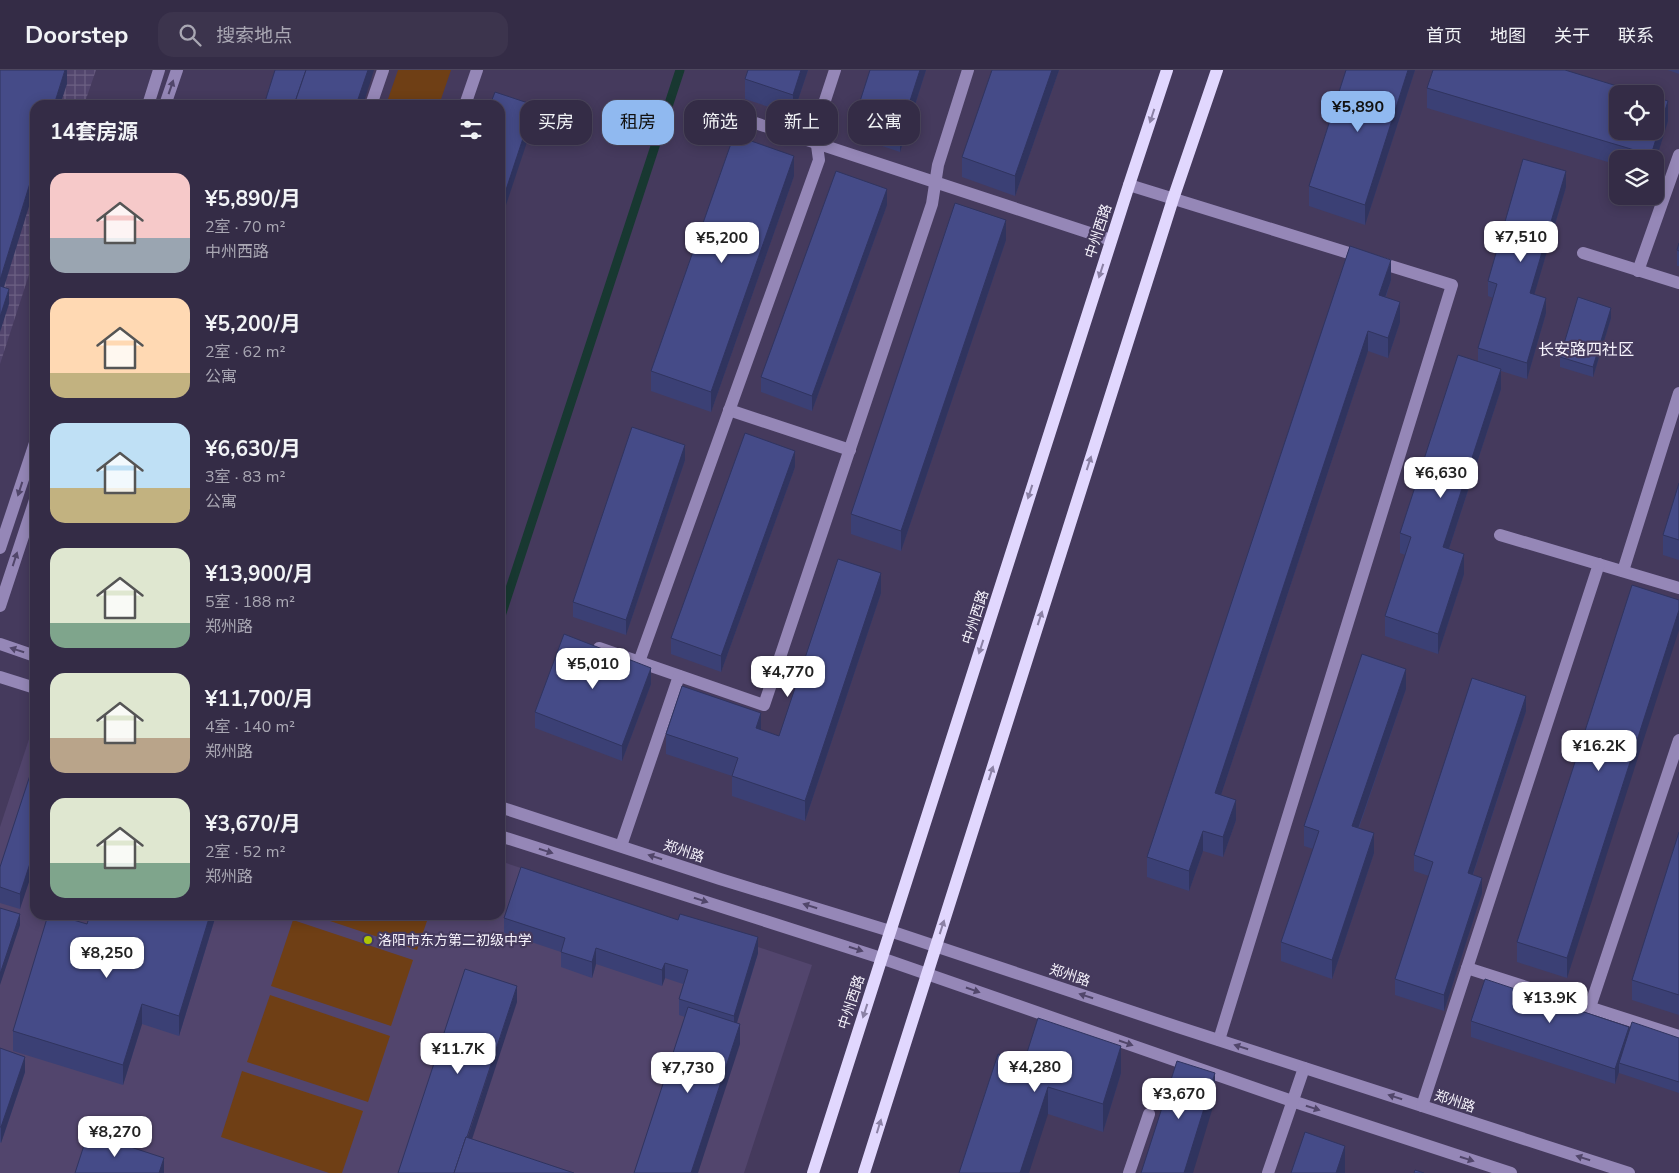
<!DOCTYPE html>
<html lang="zh">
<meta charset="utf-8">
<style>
:root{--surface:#342c46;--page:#3c344d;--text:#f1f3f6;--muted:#a9a7b3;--line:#4e485f;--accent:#90b9f0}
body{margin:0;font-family:"Nunito Sans","Noto Sans SC",sans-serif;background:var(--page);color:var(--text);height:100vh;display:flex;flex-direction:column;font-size:19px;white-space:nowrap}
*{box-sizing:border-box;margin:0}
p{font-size:16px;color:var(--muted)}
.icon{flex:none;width:28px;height:28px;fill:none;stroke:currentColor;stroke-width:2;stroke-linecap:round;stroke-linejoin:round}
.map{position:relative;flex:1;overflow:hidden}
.details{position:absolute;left:30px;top:30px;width:475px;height:820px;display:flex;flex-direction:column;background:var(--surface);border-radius:15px;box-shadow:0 2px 12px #0003,0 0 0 1px var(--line)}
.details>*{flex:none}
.top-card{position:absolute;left:520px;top:30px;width:475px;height:45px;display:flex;gap:10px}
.fabs{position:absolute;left:1609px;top:15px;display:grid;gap:10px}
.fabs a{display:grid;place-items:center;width:55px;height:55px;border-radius:10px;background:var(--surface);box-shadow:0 2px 12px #0003,0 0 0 1px var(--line);font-size:25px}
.price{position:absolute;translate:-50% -42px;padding:0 11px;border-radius:10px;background:#fff;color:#222;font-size:16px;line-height:32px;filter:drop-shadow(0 1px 2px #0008)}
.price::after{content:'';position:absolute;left:50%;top:30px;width:15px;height:11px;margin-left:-8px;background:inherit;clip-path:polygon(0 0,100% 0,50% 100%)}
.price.on{background:var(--accent);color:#111}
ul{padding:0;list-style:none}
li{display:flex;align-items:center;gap:15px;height:125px;padding:0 20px}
li span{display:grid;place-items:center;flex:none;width:140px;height:100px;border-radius:15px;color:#555}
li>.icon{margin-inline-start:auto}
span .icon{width:60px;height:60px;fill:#fffc;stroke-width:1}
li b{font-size:21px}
h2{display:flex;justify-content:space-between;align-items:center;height:60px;padding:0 20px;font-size:21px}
.tag{padding:0 18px;border-radius:15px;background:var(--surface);box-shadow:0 2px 12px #0003,0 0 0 1px var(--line);font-size:18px;line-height:45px}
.tag.on{background:var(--accent);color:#111}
header{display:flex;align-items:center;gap:30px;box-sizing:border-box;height:70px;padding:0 25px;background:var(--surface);border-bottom:1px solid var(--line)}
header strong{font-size:24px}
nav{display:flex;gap:28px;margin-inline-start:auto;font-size:18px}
.search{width:350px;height:45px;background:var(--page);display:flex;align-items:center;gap:12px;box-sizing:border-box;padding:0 18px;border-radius:15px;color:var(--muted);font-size:19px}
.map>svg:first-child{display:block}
.built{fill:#52456d}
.industrial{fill:url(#industrial-grid)}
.green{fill:#6f3f15}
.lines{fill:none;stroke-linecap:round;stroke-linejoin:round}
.stream{stroke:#183831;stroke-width:9}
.minor{stroke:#9587b7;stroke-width:12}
.major{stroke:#e1d7fe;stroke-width:12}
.wall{fill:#3b4075}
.shaded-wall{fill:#30345f}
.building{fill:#454b88;stroke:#30345f}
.oneway{fill:#51466a}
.oneway2{fill:#8b81a5}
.poi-dot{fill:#afc504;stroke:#453a5d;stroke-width:2}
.labels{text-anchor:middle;stroke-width:4.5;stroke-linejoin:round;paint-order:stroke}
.street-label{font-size:14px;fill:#f6f3fc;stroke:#453a5d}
.poi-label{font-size:14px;fill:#f6f3fc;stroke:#453a5d;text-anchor:start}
.quarter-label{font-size:16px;fill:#f6f3fc;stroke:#453a5d}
</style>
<header>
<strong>Doorstep</strong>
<div class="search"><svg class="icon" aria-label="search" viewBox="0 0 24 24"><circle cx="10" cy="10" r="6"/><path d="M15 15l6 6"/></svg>搜索地点</div>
<nav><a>首页</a><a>地图</a><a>关于</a><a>联系</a></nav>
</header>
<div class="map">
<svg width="1679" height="1103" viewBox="0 0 1679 1103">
<defs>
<pattern id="industrial-grid" width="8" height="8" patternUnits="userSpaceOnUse" patternTransform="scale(1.25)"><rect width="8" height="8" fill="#52456d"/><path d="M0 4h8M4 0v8" fill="none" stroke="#6c6083"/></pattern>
</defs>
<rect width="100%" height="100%" fill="#453a5d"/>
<!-- built -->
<polygon class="built" points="35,651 35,845 500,845 500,791 812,895 744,1103 0,1103 0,757"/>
<!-- industrial -->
<polygon class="industrial" points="0,0 96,0 84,35 35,35 35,186 0,294"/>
<!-- green -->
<g class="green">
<polygon points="398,0 451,0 439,35 386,35"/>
<polygon points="312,845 429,845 417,880"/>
<polygon points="293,850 413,890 391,956 271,916"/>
<polygon points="270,925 390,966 368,1032 247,992"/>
<polygon points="242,1001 363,1041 342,1103 329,1103 221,1067"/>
</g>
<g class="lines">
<!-- stream -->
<polyline class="stream" points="500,549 680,0"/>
<!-- minor -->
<g class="minor">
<polyline points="148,35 159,0"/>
<polyline points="165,35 177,0"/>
<polyline points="371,35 383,0"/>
<polyline points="465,35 477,0"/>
<polyline points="734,46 1111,170"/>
<polyline points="1129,115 1452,215 1219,970"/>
<polyline points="1583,183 1679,213"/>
<polyline points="1638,201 1679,85"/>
<polyline points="729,340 850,380"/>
<polyline points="1500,465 1679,518"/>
<polyline points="0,478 35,373"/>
<polyline points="1623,501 1679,323"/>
<polyline points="0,536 35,430"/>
<polyline points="0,574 35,586"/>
<polyline points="599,578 764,635 932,134 938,95 968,0"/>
<polyline points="639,592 819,90 815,61 835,0"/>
<polyline points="0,607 35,618"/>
<polyline points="500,737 720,809 890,861 1178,957 1629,1103"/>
<polyline points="500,766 881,888 1292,1031 1511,1103"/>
<polyline points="621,776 679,606"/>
<polyline points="1467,898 1679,966"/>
<polyline points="1590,937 1679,670"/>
<polyline points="1422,1036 1599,494"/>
<polyline points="1129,1103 1149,1044"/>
<polyline points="1268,1103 1304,998"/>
</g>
<!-- major -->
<g class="major">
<polyline points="813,1103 1129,115 1167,0"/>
<polyline points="864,1103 1173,129 1217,0"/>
</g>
</g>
<!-- wall -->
<g class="wall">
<polygon points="808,0 793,45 745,29 745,9"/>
<polygon points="870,0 926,0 900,82 855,67 855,47"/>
<polygon points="1059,0 1015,126 962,107 962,87"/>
<polygon points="1346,0 1415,0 1365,155 1309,136 1309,116"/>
<polygon points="1668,0 1679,0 1679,4"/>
<polygon points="1427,18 1668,51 1655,89 1618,89 1618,95 1427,38"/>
<polygon points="794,106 711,342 651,321 651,301"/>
<polygon points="1566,117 1534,225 1546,243 1527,309 1501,301 1501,319 1449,479 1464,504 1438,584 1385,566 1385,546 1405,485 1400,483 1400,463 1478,291 1478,278 1493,228 1488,226 1488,211"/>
<polygon points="887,135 812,341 761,322 761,307"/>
<polygon points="1006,170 901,481 851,464 851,444"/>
<polygon points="1679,173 1679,196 1677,196 1677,180"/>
<polygon points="1350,176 1391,210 1386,227 1400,252 1388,288 1368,281 1221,725 1236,750 1223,787 1203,781 1189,821 1147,807 1147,787"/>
<polygon points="1611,248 1593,307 1560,297 1560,287"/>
<polygon points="685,390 626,565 573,547 573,532"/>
<polygon points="795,397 721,602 671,584 671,568"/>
<polygon points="1679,413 1679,490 1663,485 1663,465"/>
<polygon points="881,523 805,751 732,726 732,706 666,684 666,664 761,660 779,666"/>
<polygon points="1679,530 1567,908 1517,892 1517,872"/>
<polygon points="651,614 622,691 535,658 535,642"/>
<polygon points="1406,619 1359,758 1374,783 1332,909 1281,891 1281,872 1313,779 1304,776 1304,756"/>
<polygon points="1526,641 1473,805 1482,823 1444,941 1395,925 1395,909 1429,806 1414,801 1414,785"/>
<polygon points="35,690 20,839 0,833 0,797"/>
<polygon points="1679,762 1679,945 1632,930 1632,910"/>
<polygon points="90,845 216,845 179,966 142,954 123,1015 13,981 13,961 87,854"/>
<polygon points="504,848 758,883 737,953 740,974 685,947 679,945 679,929 683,914 665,908 662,916 596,894 592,908 561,897 561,882 504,863"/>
<polygon points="1471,951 1629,962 1679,968 1679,1023 1619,1003 1619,1002 1615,1014 1471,967"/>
<polygon points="0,978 25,1002 1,1073 0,1072"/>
<polygon points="1024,992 1121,1003 1103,1062 1048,1044"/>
</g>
<!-- shaded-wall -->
<g class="shaded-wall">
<polygon points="65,0 67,0 67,14 60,35 54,35"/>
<polygon points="368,0 374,0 363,35 356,35"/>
<polygon points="801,0 808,0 793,45 793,25"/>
<polygon points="920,0 926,0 900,82 900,62"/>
<polygon points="1052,0 1059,0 1015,126 1015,106"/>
<polygon points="1408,0 1415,0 1365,155 1365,135"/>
<polygon points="1668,31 1668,51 1655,93 1655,89 1651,89 1651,85"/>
<polygon points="534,35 534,51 500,153 500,138"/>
<polygon points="794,86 794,106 711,342 711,322"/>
<polygon points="35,97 35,117 0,230 0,210"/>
<polygon points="1566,101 1566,117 1530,239 1530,223"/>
<polygon points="887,119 887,135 812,341 812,326"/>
<polygon points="1006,150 1006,170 901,481 901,461"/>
<polygon points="1391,190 1391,210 1379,245 1379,225"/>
<polygon points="9,219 9,234 0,262 0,247"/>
<polygon points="1546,228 1546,243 1527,309 1527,293"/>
<polygon points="1400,232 1400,252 1388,288 1388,268"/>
<polygon points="1611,238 1611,248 1593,307 1593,297"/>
<polygon points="1368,261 1368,281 1215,743 1215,723"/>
<polygon points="1501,299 1501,319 1443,497 1443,477"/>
<polygon points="685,375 685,390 626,565 626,550"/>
<polygon points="795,381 795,397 721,602 721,586"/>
<polygon points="1464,484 1464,504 1438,584 1438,564"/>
<polygon points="881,503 881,523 805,751 805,731"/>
<polygon points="1679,540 1679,560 1567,908 1567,888"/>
<polygon points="651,598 651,614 622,691 622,676"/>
<polygon points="1406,599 1406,619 1352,776 1352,756"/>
<polygon points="1526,626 1526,641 1468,819 1468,803"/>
<polygon points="761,643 761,663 756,658"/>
<polygon points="1236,730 1236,750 1223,787 1223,767"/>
<polygon points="1203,761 1203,781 1189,821 1189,801"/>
<polygon points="1374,763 1374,783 1332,909 1332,890"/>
<polygon points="35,778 35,794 20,839 20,824"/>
<polygon points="1482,808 1482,823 1444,941 1444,925"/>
<polygon points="20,844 20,855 0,915 0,904"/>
<polygon points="210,845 216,845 179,966 179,946"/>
<polygon points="758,867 758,883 734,962 734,946"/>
<polygon points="596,878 596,894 592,908 592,892"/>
<polygon points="665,893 665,908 662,916 662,900"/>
<polygon points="517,916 517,932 461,1103 456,1103"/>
<polygon points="142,934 142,954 123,1015 123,995"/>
<polygon points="740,954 740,974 698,1103 691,1103"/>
<polygon points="1629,957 1629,972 1619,993 1619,1002 1615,1014 1615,999"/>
<polygon points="1121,976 1121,1003 1103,1062 1103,1034"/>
<polygon points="25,987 25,1002 1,1073 1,1057"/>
<polygon points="1215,1003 1215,1030 1193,1103 1184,1103"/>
<polygon points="1048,1017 1048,1044 1029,1103 1020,1103"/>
<polygon points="1345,1076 1345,1103 1336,1103"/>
<polygon points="164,1088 164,1103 159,1103"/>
</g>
<!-- building -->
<g class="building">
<polygon points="0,0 65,0 54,35 35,35 35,97 0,210"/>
<polygon points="275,0 306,0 294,35 264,35"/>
<polygon points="306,0 368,0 356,35 294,35"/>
<polygon points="748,0 801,0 793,25 745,9"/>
<polygon points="870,0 920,0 900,62 855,47"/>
<polygon points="992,0 1052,0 1015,106 962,87"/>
<polygon points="1346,0 1408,0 1365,135 1309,116"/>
<polygon points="1433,0 1565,0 1643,24 1618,24 1618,61 1655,61 1655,27 1668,31 1651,85 1427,18"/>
<polygon points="495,22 534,35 500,138 500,35 490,35"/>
<polygon points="734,65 794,86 711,322 651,301"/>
<polygon points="1523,89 1566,101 1530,223 1546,228 1527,293 1478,278 1497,214 1488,211"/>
<polygon points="836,101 887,119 812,326 761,307"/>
<polygon points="955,133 1006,150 901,461 851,444"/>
<polygon points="1679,173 1679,181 1677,180"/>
<polygon points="1350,176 1391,190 1379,225 1400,232 1388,268 1368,261 1215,723 1236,730 1223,767 1203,761 1189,801 1147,787"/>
<polygon points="0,216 9,219 0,247"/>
<polygon points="1578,227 1611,238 1593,297 1560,287"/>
<polygon points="1458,285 1501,299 1443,477 1464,484 1438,564 1385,546 1411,467 1400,463"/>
<polygon points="632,357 685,375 626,550 573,532"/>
<polygon points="745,363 795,381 721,586 671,568"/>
<polygon points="1679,413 1679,470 1663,465"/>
<polygon points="838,489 881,503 805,731 732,706 738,688 666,664 682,616 761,643 756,658 779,666"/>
<polygon points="1632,515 1679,530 1679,540 1567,888 1517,872"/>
<polygon points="564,564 651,598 622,676 535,642"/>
<polygon points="1362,584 1406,599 1352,756 1374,763 1332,890 1281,872 1319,761 1304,756"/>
<polygon points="1472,608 1526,626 1468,803 1482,808 1444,925 1395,909 1433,792 1414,785"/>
<polygon points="35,690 35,778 20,824 0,817 0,797"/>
<polygon points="1679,762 1679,925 1632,910"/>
<polygon points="521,797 678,850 680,844 758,867 734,946 679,929 688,900 665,893 662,900 596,878 592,892 561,882 565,868 504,848"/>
<polygon points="0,838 20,844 0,904"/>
<polygon points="48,845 56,845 87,854 90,845 210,845 179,946 142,934 123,995 13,961"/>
<polygon points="465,899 517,916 467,1067 466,1067 454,1103 398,1103"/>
<polygon points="1485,909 1629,957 1615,999 1471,951"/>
<polygon points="688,937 740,954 691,1103 634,1103"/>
<polygon points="1038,948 1121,976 1103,1034 1048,1017 1020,1103 959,1103 998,984 1024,992"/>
<polygon points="1632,952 1679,968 1679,1012 1619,993"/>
<polygon points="0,978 25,987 1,1057 0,1057"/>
<polygon points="1177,991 1215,1003 1184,1103 1141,1103"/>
<polygon points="1305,1062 1345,1076 1336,1103 1291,1103"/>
<polygon points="88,1063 164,1088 159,1103 75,1103"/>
<polygon points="466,1067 574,1103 454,1103"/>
<polygon points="1415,1100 1424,1103 1414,1103"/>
</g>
<!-- one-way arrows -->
<defs><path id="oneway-solid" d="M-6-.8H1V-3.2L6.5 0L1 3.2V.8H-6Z" transform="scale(1.25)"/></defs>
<g class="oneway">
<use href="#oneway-solid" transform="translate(171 17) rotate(-71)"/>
<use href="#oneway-solid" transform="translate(20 419) rotate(108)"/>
<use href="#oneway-solid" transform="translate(15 489) rotate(-72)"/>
<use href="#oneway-solid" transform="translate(17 580) rotate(-162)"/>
<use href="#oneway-solid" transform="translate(546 781) rotate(18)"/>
<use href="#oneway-solid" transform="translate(655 787) rotate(-162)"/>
<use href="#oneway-solid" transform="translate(701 830) rotate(18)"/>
<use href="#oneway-solid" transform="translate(810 836) rotate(-163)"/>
<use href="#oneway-solid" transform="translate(856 879) rotate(18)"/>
<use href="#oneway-solid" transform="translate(973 920) rotate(19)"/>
<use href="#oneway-solid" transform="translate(1086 926) rotate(-162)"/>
<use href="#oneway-solid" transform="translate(1126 973) rotate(19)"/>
<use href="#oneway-solid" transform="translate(1241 977) rotate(-162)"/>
<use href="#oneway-solid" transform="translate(1395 1027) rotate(-162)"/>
<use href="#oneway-solid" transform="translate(1313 1038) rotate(18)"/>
<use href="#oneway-solid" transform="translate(1583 1088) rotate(-162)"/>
<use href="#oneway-solid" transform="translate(1467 1089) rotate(18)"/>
</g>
<g class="oneway2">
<use href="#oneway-solid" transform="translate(1152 46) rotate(108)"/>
<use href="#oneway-solid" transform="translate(1101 201) rotate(108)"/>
<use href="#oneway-solid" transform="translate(1089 393) rotate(-72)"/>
<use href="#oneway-solid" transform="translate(1030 422) rotate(108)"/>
<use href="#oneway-solid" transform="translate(1040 548) rotate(-72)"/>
<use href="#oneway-solid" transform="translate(981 577) rotate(108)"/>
<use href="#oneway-solid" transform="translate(991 703) rotate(-72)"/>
<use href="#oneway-solid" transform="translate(942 857) rotate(-72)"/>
<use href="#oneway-solid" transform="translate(865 941) rotate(108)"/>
<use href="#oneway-solid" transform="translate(879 1056) rotate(-73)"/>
</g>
<!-- markers -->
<circle class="poi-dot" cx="368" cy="870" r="5"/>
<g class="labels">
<!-- street labels -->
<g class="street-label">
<text transform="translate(1098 161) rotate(-72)" y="5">中州西路</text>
<text transform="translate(975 547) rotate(-72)" y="5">中州西路</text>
<text transform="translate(684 781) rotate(18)" y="5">郑州路</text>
<text transform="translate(1070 905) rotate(18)" y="5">郑州路</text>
<text transform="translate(851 932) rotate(-72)" y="5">中州西路</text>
<text transform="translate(1455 1031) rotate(18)" y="5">郑州路</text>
</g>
<!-- poi labels -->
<g class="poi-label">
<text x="378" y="875">洛阳市东方第二初级中学</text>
</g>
<!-- quarter labels -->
<g class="quarter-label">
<text x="1586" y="285">长安路四社区</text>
</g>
</g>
</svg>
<div class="fabs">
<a><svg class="icon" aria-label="locate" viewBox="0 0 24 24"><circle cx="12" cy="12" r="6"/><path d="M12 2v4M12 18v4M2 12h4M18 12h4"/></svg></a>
<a><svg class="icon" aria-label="layers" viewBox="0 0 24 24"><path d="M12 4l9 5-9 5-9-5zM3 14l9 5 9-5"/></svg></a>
</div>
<b class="price on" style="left:1358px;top:63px">¥5,890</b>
<b class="price" style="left:1521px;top:193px">¥7,510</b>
<b class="price" style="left:722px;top:194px">¥5,200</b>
<b class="price" style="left:1441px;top:429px">¥6,630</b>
<b class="price" style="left:593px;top:620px">¥5,010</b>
<b class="price" style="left:788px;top:628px">¥4,770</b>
<b class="price" style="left:1599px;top:702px">¥16.2K</b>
<b class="price" style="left:107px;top:909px">¥8,250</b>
<b class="price" style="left:1550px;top:954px">¥13.9K</b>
<b class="price" style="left:458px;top:1005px">¥11.7K</b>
<b class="price" style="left:1035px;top:1023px">¥4,280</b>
<b class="price" style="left:688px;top:1024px">¥7,730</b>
<b class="price" style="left:1179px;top:1050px">¥3,670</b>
<b class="price" style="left:115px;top:1088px">¥8,270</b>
<div class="top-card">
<a class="tag">买房</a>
<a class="tag on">租房</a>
<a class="tag">筛选</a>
<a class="tag">新上</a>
<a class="tag">公寓</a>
</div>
<section class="details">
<h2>14套房源<svg class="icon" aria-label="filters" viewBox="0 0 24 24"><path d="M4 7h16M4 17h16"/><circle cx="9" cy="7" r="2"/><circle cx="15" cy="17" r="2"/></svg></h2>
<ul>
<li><span style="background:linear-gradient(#f6c9c9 65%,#9aa5b1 0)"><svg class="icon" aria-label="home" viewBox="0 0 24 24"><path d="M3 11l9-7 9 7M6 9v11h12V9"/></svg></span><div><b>¥5,890/月</b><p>2室 · 70 m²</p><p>中州西路</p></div></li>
<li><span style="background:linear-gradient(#ffd9b3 75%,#c2b280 0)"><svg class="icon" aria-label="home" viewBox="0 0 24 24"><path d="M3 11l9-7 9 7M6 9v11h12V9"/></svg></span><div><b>¥5,200/月</b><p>2室 · 62 m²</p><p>公寓</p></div></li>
<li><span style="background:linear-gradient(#bfe0f5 65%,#c2b280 0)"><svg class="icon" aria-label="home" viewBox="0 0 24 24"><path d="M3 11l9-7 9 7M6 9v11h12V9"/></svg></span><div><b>¥6,630/月</b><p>3室 · 83 m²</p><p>公寓</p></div></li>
<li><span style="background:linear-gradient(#dfe7d0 75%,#7fa58c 0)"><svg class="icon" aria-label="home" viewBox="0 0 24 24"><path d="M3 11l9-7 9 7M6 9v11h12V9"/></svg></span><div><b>¥13,900/月</b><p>5室 · 188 m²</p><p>郑州路</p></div></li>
<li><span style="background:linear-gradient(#dfe7d0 65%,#b9a48a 0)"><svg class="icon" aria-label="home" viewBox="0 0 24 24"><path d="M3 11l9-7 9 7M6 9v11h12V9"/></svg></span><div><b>¥11,700/月</b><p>4室 · 140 m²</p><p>郑州路</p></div></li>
<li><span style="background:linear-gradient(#dfe7d0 65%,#7fa58c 0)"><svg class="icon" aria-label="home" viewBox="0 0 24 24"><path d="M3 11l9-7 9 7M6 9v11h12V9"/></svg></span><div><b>¥3,670/月</b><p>2室 · 52 m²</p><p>郑州路</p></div></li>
</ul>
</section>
</div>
